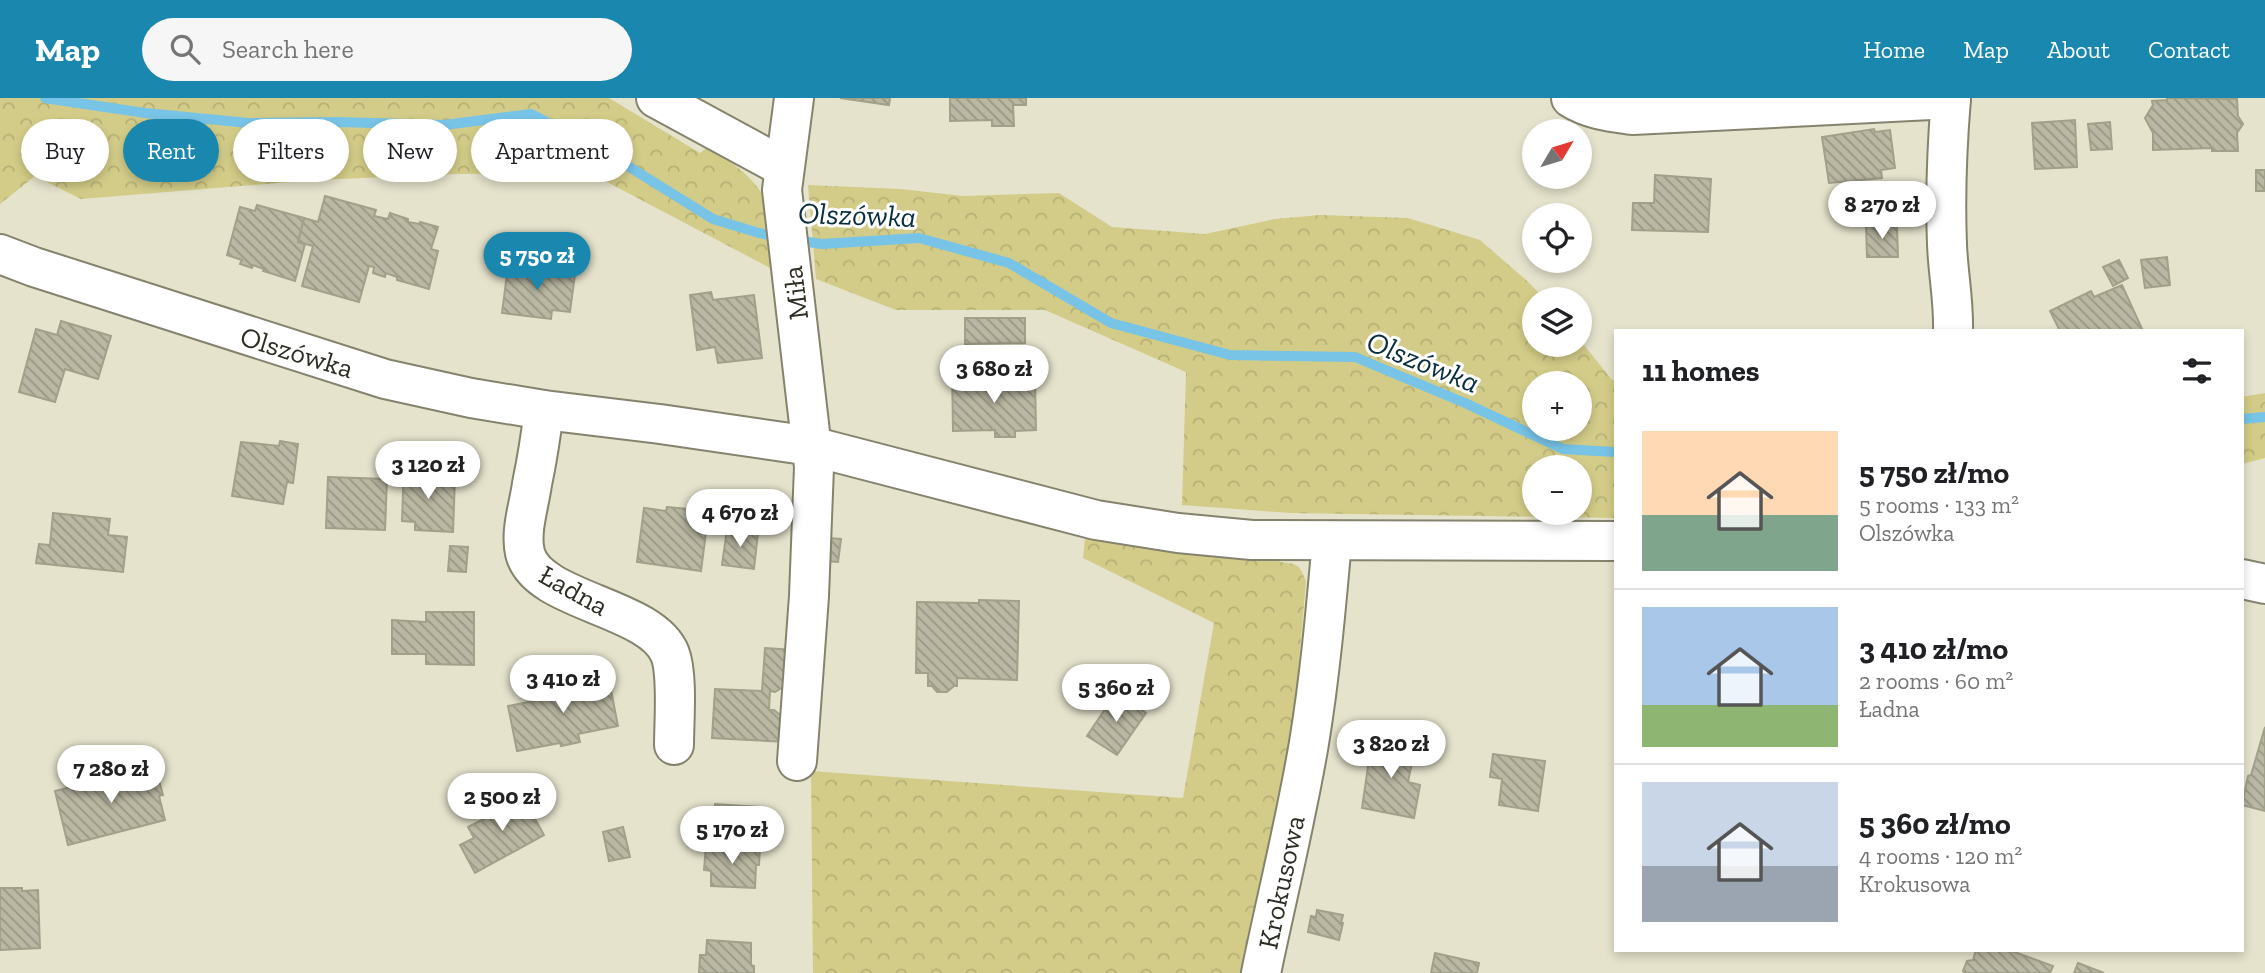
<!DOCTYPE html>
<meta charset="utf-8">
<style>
:root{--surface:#fff;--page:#f6f6f6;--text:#202124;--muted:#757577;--line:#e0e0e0;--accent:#1a87ae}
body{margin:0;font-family:"Zilla Slab",serif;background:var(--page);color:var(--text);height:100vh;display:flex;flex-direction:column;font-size:26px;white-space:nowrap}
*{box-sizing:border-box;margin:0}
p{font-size:23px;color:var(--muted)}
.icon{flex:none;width:38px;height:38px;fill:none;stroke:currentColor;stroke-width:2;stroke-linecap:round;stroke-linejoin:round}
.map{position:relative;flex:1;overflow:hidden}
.drawer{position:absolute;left:1614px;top:231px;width:630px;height:623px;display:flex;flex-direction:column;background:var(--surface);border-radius:0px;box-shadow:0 4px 10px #0003}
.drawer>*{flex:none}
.top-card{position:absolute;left:21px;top:21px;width:665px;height:63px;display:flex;gap:14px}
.needle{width:46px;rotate:52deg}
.tools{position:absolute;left:1522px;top:21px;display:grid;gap:14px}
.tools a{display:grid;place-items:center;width:70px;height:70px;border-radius:50%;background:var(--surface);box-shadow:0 4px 10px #0003;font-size:35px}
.price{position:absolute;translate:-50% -60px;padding:0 16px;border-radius:24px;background:#fff;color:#222;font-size:23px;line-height:46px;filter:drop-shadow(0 2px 4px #0008)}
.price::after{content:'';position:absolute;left:50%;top:42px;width:21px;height:16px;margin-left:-10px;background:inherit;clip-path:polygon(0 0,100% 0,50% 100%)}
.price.active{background:var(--accent);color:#fff}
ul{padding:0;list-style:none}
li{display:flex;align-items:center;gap:21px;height:175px;padding:0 28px}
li+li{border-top:2px solid var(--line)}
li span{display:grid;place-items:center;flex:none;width:196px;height:140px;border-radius:0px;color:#555}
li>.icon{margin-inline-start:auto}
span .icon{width:84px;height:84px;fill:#fffc;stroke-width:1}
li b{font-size:30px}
h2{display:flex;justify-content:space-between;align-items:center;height:84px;padding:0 28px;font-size:30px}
.tag{padding:0 24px;border-radius:32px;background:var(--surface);box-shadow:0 4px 10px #0003;font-size:24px;line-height:63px}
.tag.active{background:var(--accent);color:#fff}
header{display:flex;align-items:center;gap:42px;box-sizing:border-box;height:98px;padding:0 35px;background:var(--accent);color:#fff}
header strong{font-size:33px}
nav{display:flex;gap:38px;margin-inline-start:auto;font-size:24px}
.search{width:490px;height:63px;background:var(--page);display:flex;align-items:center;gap:18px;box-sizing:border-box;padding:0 24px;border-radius:38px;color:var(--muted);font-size:26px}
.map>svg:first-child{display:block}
.forest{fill:url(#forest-crowns);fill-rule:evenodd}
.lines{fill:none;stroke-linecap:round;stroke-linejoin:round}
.stream{stroke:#77c4e7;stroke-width:10}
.building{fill:url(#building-back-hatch);stroke:#a1a089;stroke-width:2}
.minor-casing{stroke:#85836d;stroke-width:42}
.minor{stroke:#fff;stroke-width:38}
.labels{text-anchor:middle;stroke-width:6;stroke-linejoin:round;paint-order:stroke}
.street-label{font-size:28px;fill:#2e2d24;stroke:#fff}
.water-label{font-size:30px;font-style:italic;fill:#082d3c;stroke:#fff}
</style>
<header>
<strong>Map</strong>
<div class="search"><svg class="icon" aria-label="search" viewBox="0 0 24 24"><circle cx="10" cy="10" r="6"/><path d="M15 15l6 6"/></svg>Search here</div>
<nav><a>Home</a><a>Map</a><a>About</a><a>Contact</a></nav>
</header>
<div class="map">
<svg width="2265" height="875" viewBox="0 0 2265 875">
<defs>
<pattern id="forest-crowns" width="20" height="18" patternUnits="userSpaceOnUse" patternTransform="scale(1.75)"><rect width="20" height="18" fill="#d3cc88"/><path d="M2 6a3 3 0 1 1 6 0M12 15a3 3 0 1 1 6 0" fill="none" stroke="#b5b075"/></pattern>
<pattern id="building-back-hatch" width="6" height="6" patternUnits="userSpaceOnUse" patternTransform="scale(1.75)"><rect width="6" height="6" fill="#bab8a2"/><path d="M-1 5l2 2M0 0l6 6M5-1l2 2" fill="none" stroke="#989684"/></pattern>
</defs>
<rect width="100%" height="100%" fill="#e5e3cc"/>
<!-- forest -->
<g class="forest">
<path d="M 0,0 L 609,0 L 700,55 L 709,48 C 735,67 767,87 772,122 C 774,138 773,155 774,172 L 590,75 L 459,76 L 315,82 L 81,101 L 35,78 L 0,106 Z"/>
<path d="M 808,87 L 901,91 L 963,98 L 1059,95 L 1112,129 L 1205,136 L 1275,121 L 1320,117 L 1408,120 L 1480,142 L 1526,182 L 1545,201 L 1535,201 L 1535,247 L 1580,247 L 1580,242 L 1612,282 L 1615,282 L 1615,420 L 1290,415 L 1182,407 L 1186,274 L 1045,212 L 896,212 L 816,181 ZM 1535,285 L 1580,285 L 1580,331 L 1535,331 ZM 1535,369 L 1580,369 L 1580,415 L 1535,415 Z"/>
<polygon points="2265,295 2265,360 2242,366 2242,299"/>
<path d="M 1086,431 L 1278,455 L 1280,464 C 1298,466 1299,466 1306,483 L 1292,645 L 1250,875 L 813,875 L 811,673 L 1183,700 L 1214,525 L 1083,460 Z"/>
</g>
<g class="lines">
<!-- stream -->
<g class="stream">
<polyline points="45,0 145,15 249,25 338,24 444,27 531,16 610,57 713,121 759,135 779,139"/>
<polyline points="795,142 822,146 919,140 1009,165 1111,225 1230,257 1355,259 1465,305 1563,351 1615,354"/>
<polyline points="2242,321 2265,319"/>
</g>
</g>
<!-- building -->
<g class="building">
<polygon points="840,0 890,0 889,7"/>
<polygon points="950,0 1026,0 1026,7 1013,7 1014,28 992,28 992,22 950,23"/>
<polygon points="2167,0 2237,1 2238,18 2243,26 2237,35 2238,53 2212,53 2212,50 2153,52 2153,35 2145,20 2153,7 2152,3 2167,2"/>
<polygon points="2075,22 2077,69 2035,71 2032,25"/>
<polygon points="2110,24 2112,51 2091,52 2088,26"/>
<polygon points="1874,31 1875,34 1890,32 1895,70 1881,72 1882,80 1829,85 1822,39"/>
<rect x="2256" y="72" width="9" height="21"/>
<polygon points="1655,77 1711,81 1708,134 1632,132 1633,105 1654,105"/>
<polygon points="325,98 376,112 374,118 388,121 390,115 408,121 408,124 419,126 420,124 438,129 431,151 438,153 429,191 397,182 397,179 386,175 385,179 373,175 374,169 369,168 359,204 302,188 313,148 298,144 304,120 318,124"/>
<polygon points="257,107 304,120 298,144 305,146 295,183 263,173 264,171 253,167 252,170 240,166 242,162 227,157 240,109 255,113"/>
<polygon points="1897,127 1898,159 1867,159 1866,128"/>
<polygon points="2167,159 2170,187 2145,190 2141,162"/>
<polygon points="2119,162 2128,180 2113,188 2103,169"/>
<polygon points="508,168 575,176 570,214 552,212 551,221 502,215"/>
<polygon points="2122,187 2143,233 2060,233 2050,213 2091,193 2094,199"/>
<polygon points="711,194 713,202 754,197 762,260 718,265 715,249 697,252 690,197"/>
<polygon points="965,220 1025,220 1025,245 965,246"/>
<polygon points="61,223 111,238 98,281 65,271 55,304 19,294 36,231 57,237"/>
<polygon points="952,271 969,271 969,288 996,288 996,281 1035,281 1036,332 1015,333 1015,339 995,339 995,332 953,333"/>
<polygon points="280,343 298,346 293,385 287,384 283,406 232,398 241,344 279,348"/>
<polygon points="404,366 419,367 419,379 455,381 453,434 415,432 415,424 402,423"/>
<polygon points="328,379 387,381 385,432 326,430"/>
<polygon points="667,409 687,411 686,416 708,419 701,473 637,464 644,410 666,413"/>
<polygon points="53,415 110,421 108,437 127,439 123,474 36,465 39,446 50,447"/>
<polygon points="727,431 758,435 754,471 722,467"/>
<polygon points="829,440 841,441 838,464 826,463"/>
<polygon points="450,448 468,449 466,474 448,473"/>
<polygon points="979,502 1019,503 1017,582 957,580 957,588 954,588 947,594 937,594 932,588 928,588 928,575 916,575 917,504 979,505"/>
<polygon points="426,514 474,514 474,567 426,566 426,556 392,556 392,522 426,524"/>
<polygon points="765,550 794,552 792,584 775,594 770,593 769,612 774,612 789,624 788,644 712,640 715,591 762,593"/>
<polygon points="609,582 618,628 578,636 580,644 561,648 560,645 517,653 508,608 539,602 536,587 551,584 552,590"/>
<polygon points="1116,595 1146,615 1117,657 1087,638"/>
<polygon points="2265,629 2265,713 2242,707 2248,678 2251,677"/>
<polygon points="1372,641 1415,650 1408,684 1420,687 1414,720 1362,710"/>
<polygon points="1493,656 1545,663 1538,713 1499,707 1502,681 1490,679"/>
<polygon points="155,668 163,697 159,698 165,722 68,747 55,693"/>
<polygon points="520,693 544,737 475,775 460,747 474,740 468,729 494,716 491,709"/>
<polygon points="715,706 759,709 758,731 761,731 760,750 706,747 707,721 714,721"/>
<polygon points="623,729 630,759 609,763 603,734"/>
<polygon points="706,747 760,750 759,767 756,767 755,790 711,788 711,773 704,772"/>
<polygon points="0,790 22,790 22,793 38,792 40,850 0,852"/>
<polygon points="1317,812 1343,817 1341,825 1343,825 1339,842 1308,834 1311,818 1316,819"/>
<polygon points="707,842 751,845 751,867 754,868 754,875 699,875 700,857 706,857"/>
<polygon points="1976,852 2009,852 2053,868 2050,875 1965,875 1963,873 1967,863 1973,862"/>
<polygon points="1435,855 1479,865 1477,875 1431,875"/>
<polygon points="2078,865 2104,875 2074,875"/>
</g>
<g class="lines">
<defs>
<g id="minor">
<polyline points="656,0 783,69"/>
<polyline points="794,0 782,92 814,369 809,498 797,663"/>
<path d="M 1571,0 C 1590,12 1611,14 1633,17 L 1951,1"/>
<path d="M 1951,0 C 1947,49 1945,97 1947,146 C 1948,176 1954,203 1953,233"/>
<polyline points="0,156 34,169 385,281 471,300 544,312 660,326 811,348 1096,422 1178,435 1252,442 1615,443"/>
<path d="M 544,312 C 541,337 537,362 532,386 C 529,408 520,433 525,455 C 537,504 651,508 670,556 C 678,577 674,624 674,647"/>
<polyline points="2242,481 2265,486"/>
<path d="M 1261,875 C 1277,798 1296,722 1309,645 C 1320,578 1326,510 1332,443"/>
</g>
</defs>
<!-- minor casing -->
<use href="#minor" class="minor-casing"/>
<!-- minor -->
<use href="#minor" class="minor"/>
</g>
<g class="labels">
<!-- street labels -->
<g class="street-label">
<text transform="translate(795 195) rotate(-97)" y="10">Miła</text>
<text transform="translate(297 254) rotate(17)" y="10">Olszówka</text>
<text transform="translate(574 492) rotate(29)" y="10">Ładna</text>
<text transform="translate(1281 784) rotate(-78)" y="10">Krokusowa</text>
</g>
<!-- water labels -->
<g class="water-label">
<text transform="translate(857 117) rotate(2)" y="10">Olszówka</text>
<text transform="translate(1423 264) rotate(22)" y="10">Olszówka</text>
</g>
</g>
</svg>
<div class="tools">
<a><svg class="needle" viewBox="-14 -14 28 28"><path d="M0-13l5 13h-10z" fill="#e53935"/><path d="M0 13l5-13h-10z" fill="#757577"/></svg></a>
<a><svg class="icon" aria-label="locate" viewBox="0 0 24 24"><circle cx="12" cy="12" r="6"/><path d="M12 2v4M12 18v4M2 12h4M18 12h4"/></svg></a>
<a><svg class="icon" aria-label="layers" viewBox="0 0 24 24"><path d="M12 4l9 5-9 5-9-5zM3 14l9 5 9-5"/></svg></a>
<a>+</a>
<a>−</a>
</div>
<b class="price" style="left:1882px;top:143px">8 270 zł</b>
<b class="price active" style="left:537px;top:194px">5 750 zł</b>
<b class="price" style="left:994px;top:307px">3 680 zł</b>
<b class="price" style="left:428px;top:403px">3 120 zł</b>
<b class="price" style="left:740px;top:451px">4 670 zł</b>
<b class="price" style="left:563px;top:617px">3 410 zł</b>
<b class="price" style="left:1116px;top:626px">5 360 zł</b>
<b class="price" style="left:1391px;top:682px">3 820 zł</b>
<b class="price" style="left:111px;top:707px">7 280 zł</b>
<b class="price" style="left:502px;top:735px">2 500 zł</b>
<b class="price" style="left:732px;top:768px">5 170 zł</b>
<div class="top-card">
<a class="tag">Buy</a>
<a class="tag active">Rent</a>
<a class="tag">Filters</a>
<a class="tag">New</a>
<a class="tag">Apartment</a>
</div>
<section class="drawer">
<h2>11 homes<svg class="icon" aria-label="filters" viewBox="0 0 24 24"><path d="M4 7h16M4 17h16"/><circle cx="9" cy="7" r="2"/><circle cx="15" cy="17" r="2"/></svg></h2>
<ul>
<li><span style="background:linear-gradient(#ffd9b3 60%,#7fa58c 0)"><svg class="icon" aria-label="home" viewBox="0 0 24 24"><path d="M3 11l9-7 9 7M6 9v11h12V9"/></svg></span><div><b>5 750 zł/mo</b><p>5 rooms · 133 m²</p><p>Olszówka</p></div></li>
<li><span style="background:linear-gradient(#a9c7e8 70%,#8fb573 0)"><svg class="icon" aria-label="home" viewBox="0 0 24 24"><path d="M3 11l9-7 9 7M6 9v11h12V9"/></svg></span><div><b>3 410 zł/mo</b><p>2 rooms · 60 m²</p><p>Ładna</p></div></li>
<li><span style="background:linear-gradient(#c9d6e8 60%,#9aa5b1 0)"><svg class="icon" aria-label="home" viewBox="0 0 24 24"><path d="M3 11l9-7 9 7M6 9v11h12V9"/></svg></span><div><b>5 360 zł/mo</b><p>4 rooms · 120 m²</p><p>Krokusowa</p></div></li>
</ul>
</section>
</div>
